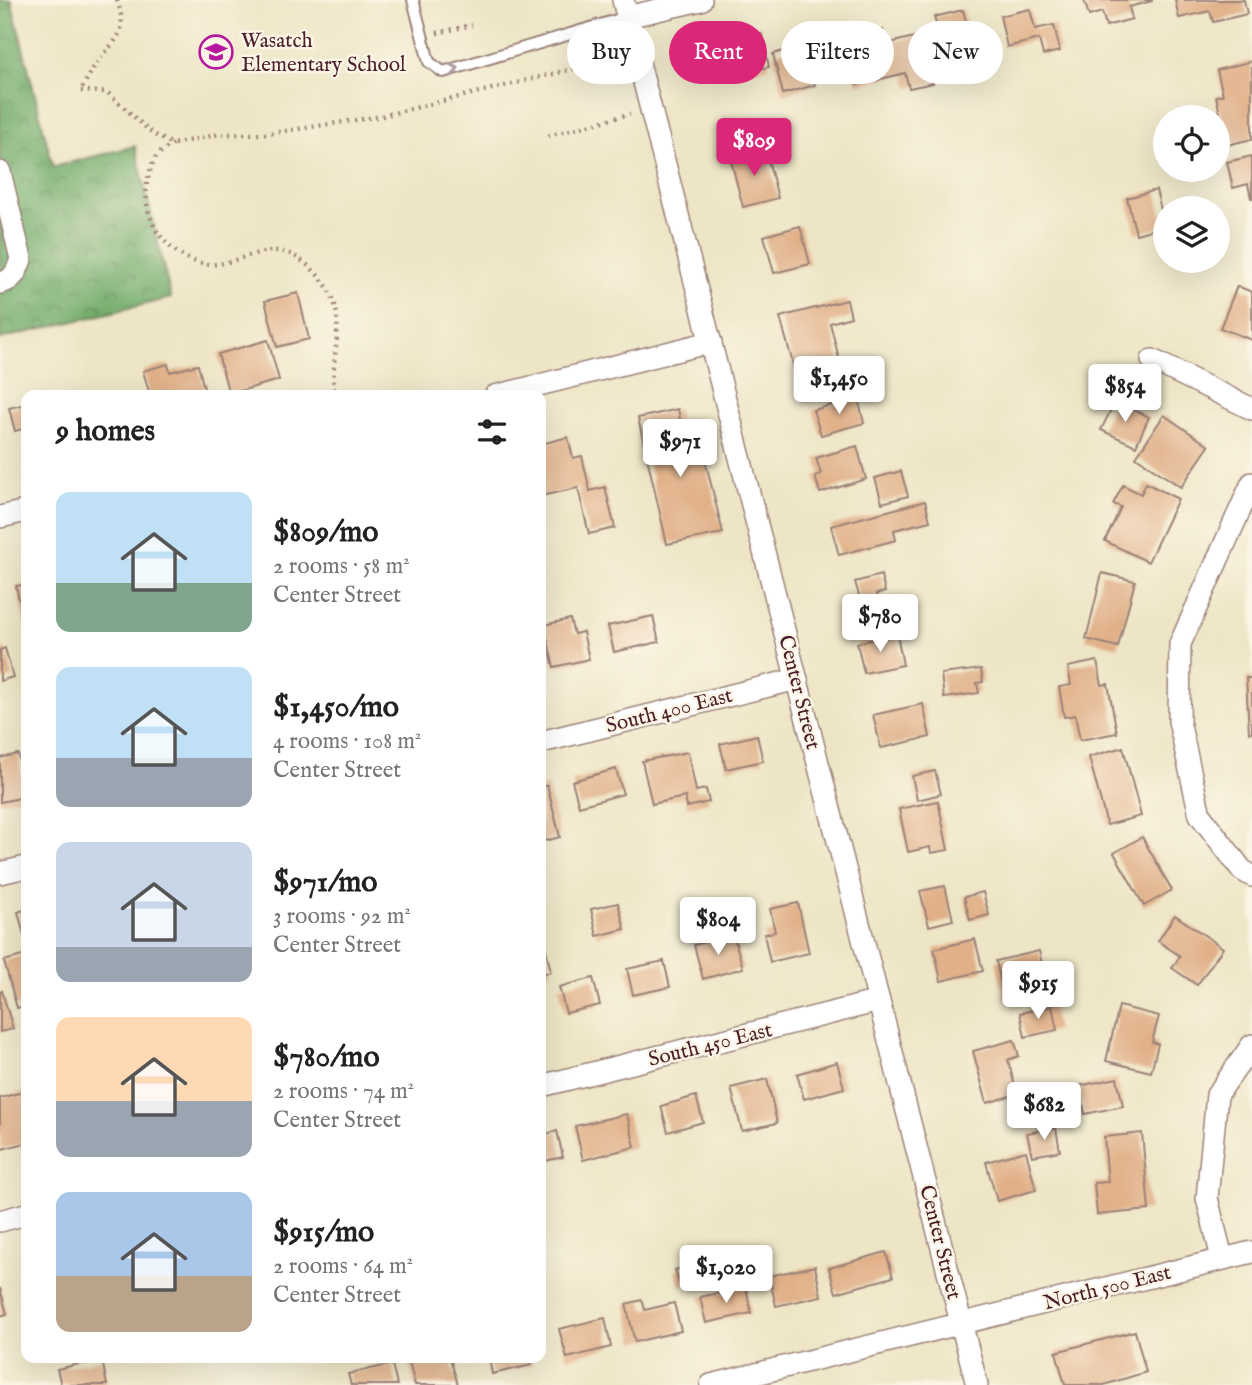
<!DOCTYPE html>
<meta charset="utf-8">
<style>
:root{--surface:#fff;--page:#f2f2f2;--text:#222;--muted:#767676;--accent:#db2777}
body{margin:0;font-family:"IM FELL English",serif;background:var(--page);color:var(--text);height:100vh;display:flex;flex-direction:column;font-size:26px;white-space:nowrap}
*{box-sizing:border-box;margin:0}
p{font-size:23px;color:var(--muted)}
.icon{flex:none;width:38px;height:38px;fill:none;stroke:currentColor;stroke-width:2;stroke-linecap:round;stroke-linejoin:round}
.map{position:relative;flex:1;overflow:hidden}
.sheet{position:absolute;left:21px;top:390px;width:525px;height:973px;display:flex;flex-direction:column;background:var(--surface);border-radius:14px;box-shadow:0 7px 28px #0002}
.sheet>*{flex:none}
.hud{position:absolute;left:567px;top:21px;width:579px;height:63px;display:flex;gap:14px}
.tools{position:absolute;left:1153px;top:105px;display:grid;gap:14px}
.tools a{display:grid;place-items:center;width:77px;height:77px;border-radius:50%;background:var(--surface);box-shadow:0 7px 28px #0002;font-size:35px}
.price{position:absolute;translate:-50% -60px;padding:0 16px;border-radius:7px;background:#fff;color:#222;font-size:23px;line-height:46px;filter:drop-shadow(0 2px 4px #0008)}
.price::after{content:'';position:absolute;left:50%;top:42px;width:21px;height:16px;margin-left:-10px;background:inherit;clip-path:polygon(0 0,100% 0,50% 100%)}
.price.active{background:var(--accent);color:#fff}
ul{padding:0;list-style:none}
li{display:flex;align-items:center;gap:21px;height:175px;padding:0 35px}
li span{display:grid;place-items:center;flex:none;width:196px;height:140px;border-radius:14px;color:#555}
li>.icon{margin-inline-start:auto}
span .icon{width:84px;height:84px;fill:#fffc;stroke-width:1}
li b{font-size:30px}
h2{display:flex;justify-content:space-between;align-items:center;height:84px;padding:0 35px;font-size:30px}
.chip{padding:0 24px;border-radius:32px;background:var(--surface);box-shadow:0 7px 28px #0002;font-size:24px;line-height:63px}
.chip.active{background:var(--accent);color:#fff}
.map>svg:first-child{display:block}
.forest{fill:url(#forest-crowns);stroke:#5e664b;stroke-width:2}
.building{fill:#e1b088}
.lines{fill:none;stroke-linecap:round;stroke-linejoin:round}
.service-casing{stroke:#9c8278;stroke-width:14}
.minor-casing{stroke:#9c8278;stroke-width:24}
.path{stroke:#9c8278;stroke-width:4.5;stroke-dasharray:2 5;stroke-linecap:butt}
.service{stroke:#fff;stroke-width:10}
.minor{stroke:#fff;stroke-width:21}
.oneway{stroke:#ae9aa0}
.labels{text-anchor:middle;stroke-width:5;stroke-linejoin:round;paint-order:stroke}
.poi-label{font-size:21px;fill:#4a1f2b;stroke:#fcf5e5;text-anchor:start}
.street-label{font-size:21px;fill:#4a1f2b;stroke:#fcf5e5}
</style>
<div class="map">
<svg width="1252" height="1385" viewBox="0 0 1252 1385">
<defs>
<pattern id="forest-crowns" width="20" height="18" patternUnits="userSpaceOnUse" patternTransform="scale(1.75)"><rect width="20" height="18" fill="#72ac6b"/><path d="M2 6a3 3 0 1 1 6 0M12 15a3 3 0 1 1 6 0" fill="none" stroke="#608b58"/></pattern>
</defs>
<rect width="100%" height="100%" fill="#fcf5e5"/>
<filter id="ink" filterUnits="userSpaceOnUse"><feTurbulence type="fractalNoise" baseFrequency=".0143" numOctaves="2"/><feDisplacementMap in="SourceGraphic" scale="14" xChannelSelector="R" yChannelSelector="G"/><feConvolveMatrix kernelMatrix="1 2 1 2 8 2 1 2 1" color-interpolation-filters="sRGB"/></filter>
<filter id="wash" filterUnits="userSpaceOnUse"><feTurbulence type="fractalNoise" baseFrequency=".00686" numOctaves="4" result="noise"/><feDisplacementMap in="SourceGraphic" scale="28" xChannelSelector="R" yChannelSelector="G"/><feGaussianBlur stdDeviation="1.57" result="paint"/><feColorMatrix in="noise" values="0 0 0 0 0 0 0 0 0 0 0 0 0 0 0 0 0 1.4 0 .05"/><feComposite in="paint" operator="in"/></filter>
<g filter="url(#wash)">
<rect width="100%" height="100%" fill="#ede5c5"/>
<!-- forest -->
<polygon class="forest" points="0,0 11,0 53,167 135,146 171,298 0,339"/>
<g id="blocks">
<!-- building -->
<g class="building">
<polygon points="1084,0 1152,0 1152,1 1129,7 1132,19 1106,26 1102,12 1089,16"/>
<polygon points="1175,0 1244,0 1247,14 1213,22 1210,11 1179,18"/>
<polygon points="1030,9 1035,29 1054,25 1060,51 1043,55 1039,39 1007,47 1000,16"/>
<polygon points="963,10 975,56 929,67 933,83 909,88 905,73 857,85 846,39 883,30 886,44 938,31 934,17"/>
<polygon points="762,34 769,67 718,78 710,46"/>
<polygon points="804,45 815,85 783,94 773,54"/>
<polygon points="1252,61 1252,139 1227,145 1216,96 1223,95 1217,70"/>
<polygon points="765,148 778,198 743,207 730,157"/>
<polygon points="1252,156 1252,198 1251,198 1248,184 1233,188 1227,162"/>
<polygon points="1156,190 1165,226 1136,234 1127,198"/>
<polygon points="800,226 810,264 774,273 764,236"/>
<polygon points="1237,286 1252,292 1252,340 1220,328"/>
<polygon points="298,293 309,339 277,347 265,301"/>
<polygon points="847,300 851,317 830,323 842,370 798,382 780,317"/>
<polygon points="268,340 279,380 229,394 218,354"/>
<polygon points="168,364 170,372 198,365 206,396 163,396 162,392 150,395 143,371"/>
<polygon points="858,398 864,423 821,435 813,410"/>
<polygon points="1115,401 1149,417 1136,446 1101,430"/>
<polygon points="26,404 26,428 15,431 9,408"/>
<polygon points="678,409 683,434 698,431 723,533 667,544 638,418"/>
<polygon points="1164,415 1209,446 1181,487 1136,457"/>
<polygon points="568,437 573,458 582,456 590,491 605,487 615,528 589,534 578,488 541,496 541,444"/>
<polygon points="857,446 866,479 820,493 815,476 821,474 816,458"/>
<polygon points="901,471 908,496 882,503 875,478"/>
<polygon points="1146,483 1178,499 1148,562 1105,541 1121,507 1113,504 1123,485 1141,494"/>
<polygon points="925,501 930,521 894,530 896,540 839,555 831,526"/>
<polygon points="1102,573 1135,581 1118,647 1086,639"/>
<polygon points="881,575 885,592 876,594 880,607 864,612 855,582"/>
<polygon points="26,584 26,626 25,626 16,586"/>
<polygon points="653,616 659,642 614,652 608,626"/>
<polygon points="570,619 574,634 583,632 589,659 554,667 544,625"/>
<polygon points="897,634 903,665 864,673 857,643"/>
<polygon points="5,648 13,677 0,681 0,650"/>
<polygon points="1097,661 1102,685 1108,684 1117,733 1080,740 1075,715 1064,717 1059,687 1071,685 1068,667"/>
<polygon points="981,669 983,682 977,683 979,693 944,698 941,674"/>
<polygon points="1246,678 1252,678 1252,732 1249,733"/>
<polygon points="923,704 930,737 881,748 873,715"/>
<polygon points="757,735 763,761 726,769 720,744"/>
<polygon points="1123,747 1141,816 1107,825 1089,757"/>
<polygon points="688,752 696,791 706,789 709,802 687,807 685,797 652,804 642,761"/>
<polygon points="18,754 26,797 0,802 0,758"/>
<polygon points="616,769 623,794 579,806 572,781"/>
<polygon points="935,771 941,794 917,800 912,776"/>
<polygon points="547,785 560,837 541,842 541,787"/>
<polygon points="938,801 948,850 931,853 930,847 908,852 899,809"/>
<polygon points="1142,837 1172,890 1144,906 1114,853"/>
<polygon points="945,886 953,920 929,926 920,891"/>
<polygon points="983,892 989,915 970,920 964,897"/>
<polygon points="618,903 625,929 597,936 591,909"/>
<polygon points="798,903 809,953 770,962 764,934 775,932 770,909"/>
<polygon points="26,909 26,938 25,939 18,912"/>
<polygon points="1175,915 1223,948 1197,985 1172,968 1180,956 1158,941"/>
<polygon points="542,932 551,972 541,974 541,933"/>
<polygon points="733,934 743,968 703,979 694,945"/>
<polygon points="975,939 983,971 941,981 934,949"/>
<polygon points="1039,951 1048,991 1005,1001 996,961"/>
<polygon points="26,955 26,1005 17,1008 4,961"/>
<polygon points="664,961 670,987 633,995 627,969"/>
<polygon points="593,978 600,1005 566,1013 559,987"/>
<polygon points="2,991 13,1029 0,1032 0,992"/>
<polygon points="1052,1006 1057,1030 1025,1037 1020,1013"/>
<polygon points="1119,1006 1159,1016 1152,1042 1158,1044 1151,1072 1106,1061"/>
<polygon points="1014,1040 1019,1056 1008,1060 1017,1094 987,1103 973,1051"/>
<polygon points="837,1062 844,1088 804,1099 797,1074"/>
<polygon points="1117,1078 1123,1106 1085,1114 1079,1086"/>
<polygon points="767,1079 777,1123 742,1131 731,1088"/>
<polygon points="26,1091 26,1143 2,1149 0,1141 0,1098"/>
<polygon points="696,1096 703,1122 668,1132 661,1106"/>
<polygon points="627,1114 635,1147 583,1160 575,1126"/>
<polygon points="1056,1128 1060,1151 1032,1156 1027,1133"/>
<polygon points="557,1131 563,1157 541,1162 541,1135"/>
<polygon points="1142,1133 1149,1210 1097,1215 1094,1183 1108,1182 1104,1137"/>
<polygon points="1026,1151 1036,1190 997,1201 986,1162"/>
<polygon points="886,1252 893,1277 836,1293 829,1268"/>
<polygon points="704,1262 709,1278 680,1286 675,1270"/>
<polygon points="815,1266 821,1296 776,1306 769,1276"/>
<polygon points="746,1287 751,1313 706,1323 700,1297"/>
<polygon points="0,1288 7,1314 0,1316"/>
<polygon points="642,1300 645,1310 674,1303 681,1331 635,1342 626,1304"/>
<polygon points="605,1318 611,1347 567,1358 559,1329"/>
<polygon points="1135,1331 1146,1372 1104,1385 1065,1385 1056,1352"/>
<polygon points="408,1358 450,1358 458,1385 415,1385"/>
<polygon points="489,1358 531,1358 532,1365 492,1374"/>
<polygon points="102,1359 107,1385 61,1385 57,1369"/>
<polygon points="392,1364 397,1385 351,1385 348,1374"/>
</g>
</g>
</g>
<g filter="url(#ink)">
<use href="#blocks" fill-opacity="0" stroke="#9c8278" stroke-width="2"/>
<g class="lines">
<defs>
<polyline id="service" points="413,0 429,62 443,72 627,17"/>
<g id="minor">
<polyline points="623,0 977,1385"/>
<polyline points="627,17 701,0"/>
<path d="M 0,172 L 21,259 C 17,271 14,280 0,283"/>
<polyline points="1152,360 1252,409"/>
<polyline points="495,396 711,342"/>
<polyline points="1252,483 1180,644 1179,721 1200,815 1242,870 1252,876"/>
<polyline points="0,517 26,511"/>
<polyline points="541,742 797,679"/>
<polyline points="0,873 26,867"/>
<polyline points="541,1086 879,1001"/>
<polyline points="0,1221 26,1214"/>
<polyline points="1222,1258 1207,1198 1217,1095 1252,1045"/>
<polyline points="711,1385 1252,1252"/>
</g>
</defs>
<!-- service casing -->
<use href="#service" class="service-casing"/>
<!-- minor casing -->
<use href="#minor" class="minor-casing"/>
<!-- path -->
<g class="path">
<path d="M 117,0 C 129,35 116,37 97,63 C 91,71 86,82 80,91 L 107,92 L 153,134 L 173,144 L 220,134 L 265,134 L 382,116 L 585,66"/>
<polyline points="437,33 472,25"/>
<polyline points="548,136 630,114"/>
<path d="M 173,144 C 168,147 160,152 156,157 C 152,163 149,174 147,182 C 142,218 163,252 199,263 C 229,271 259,243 287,253 C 302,258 319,274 327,287 C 349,321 328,358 335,396"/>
</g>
<!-- service -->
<use href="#service" class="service"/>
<!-- minor -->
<use href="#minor" class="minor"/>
</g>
<!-- one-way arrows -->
<defs><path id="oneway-chevron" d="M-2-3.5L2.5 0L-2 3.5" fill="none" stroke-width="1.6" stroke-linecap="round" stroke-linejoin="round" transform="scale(1.75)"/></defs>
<use class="oneway" href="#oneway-chevron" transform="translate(454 69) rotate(-15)"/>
</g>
<!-- icons -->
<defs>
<symbol id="school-ring" viewBox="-11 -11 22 22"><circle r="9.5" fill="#fcf5e5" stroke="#b5179e" stroke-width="1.5"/><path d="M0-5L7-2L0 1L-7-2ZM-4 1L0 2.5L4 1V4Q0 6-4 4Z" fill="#b5179e"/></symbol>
</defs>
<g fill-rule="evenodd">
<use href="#school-ring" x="197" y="33" width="38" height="38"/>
</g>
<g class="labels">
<!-- poi labels -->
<g class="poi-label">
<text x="241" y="47">Wasatch<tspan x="241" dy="24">Elementary School</tspan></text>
</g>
<!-- street labels -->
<g class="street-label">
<text transform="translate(800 692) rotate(76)" y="7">Center Street</text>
<text transform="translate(669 710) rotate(-14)" y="7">South 400 East</text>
<text transform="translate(710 1044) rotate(-14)" y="7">South 450 East</text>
<text transform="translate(941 1242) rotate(76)" y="7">Center Street</text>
<text transform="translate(1107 1287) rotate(-14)" y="7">North 500 East</text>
</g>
</g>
</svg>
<div class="tools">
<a><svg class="icon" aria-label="locate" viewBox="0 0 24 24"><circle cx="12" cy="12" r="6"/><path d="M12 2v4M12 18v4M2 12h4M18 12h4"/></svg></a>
<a><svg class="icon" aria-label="layers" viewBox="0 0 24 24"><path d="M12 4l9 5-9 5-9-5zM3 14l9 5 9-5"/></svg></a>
</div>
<b class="price active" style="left:754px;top:178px">$809</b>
<b class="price" style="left:839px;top:416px">$1,450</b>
<b class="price" style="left:1125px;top:424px">$854</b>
<b class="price" style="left:680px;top:479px">$971</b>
<b class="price" style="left:880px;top:654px">$780</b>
<b class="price" style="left:718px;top:957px">$804</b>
<b class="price" style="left:1038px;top:1021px">$915</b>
<b class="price" style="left:1044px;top:1142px">$682</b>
<b class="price" style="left:726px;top:1305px">$1,020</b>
<div class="hud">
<a class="chip">Buy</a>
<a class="chip active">Rent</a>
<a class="chip">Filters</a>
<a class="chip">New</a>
</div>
<section class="sheet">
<h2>9 homes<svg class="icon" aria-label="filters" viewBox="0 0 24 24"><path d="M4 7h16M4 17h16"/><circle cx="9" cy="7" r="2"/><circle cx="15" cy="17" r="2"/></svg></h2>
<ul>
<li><span style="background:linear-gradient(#bfe0f5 65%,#7fa58c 0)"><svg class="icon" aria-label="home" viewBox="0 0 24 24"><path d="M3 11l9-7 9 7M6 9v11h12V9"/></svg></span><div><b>$809/mo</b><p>2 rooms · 58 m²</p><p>Center Street</p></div></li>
<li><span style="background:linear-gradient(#bfe0f5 65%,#9aa5b1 0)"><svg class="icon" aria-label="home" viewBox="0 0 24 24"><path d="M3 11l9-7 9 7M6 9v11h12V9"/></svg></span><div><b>$1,450/mo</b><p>4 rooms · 108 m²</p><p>Center Street</p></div></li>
<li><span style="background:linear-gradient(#c9d6e8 75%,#9aa5b1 0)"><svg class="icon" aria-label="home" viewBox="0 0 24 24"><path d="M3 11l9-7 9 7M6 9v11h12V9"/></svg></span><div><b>$971/mo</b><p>3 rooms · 92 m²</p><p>Center Street</p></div></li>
<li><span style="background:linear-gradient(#ffd9b3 60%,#9aa5b1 0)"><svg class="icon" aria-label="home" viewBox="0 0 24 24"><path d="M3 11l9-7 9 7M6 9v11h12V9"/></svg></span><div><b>$780/mo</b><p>2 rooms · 74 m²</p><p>Center Street</p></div></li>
<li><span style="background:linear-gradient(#a9c7e8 60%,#b9a48a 0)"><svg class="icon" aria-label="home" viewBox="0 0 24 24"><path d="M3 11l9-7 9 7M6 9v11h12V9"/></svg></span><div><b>$915/mo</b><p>2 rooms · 64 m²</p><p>Center Street</p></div></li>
</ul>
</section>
</div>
